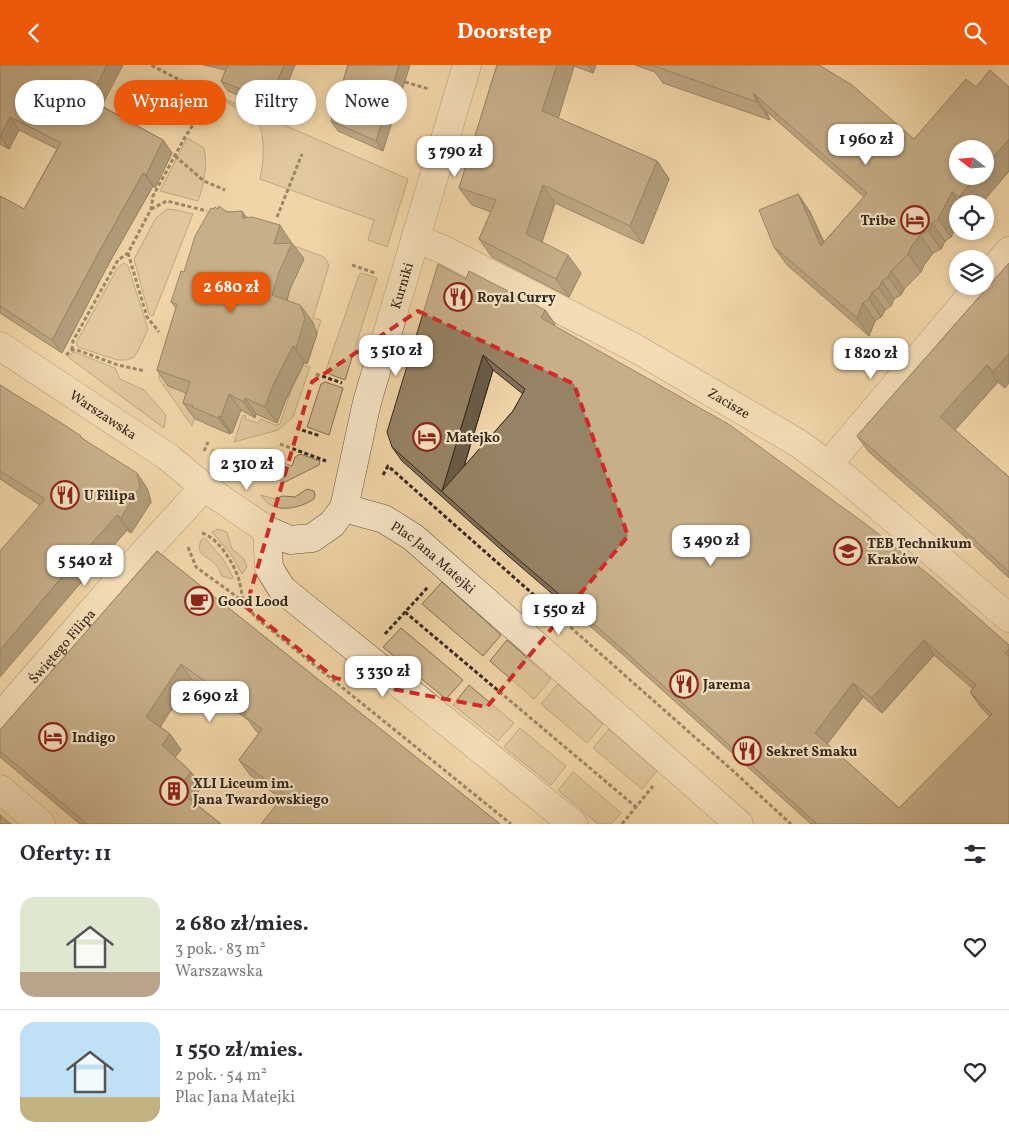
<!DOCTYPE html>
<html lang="pl">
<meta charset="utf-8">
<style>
:root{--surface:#fff;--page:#f2f2f3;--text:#2b2b33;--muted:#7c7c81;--line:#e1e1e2;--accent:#ea580c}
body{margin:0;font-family:Vollkorn,serif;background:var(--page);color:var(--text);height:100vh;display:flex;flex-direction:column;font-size:19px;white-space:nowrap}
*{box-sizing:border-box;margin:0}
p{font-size:16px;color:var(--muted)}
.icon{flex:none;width:28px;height:28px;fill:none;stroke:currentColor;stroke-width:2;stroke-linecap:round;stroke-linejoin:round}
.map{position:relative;height:759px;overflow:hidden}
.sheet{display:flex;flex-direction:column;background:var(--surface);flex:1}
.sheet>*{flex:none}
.guide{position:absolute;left:15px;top:15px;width:500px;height:45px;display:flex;gap:10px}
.needle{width:32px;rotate:287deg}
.fabs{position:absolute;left:949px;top:75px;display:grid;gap:10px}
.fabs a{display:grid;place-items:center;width:45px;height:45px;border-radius:50%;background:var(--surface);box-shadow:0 2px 8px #0003;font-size:25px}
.price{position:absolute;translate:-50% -42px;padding:0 11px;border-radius:10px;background:#fff;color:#222;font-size:16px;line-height:32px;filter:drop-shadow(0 1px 2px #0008)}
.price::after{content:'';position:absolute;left:50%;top:30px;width:15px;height:11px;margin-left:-8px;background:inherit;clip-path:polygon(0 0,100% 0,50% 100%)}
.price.selected{background:var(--accent);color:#fff}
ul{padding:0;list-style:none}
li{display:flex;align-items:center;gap:15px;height:125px;padding:0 20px}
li+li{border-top:1px solid var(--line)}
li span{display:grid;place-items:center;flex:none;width:140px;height:100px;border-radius:15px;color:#555}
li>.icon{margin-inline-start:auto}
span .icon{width:60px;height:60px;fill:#fffc;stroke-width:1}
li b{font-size:21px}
h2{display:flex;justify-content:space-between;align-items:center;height:60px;padding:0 20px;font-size:21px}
.pill{padding:0 18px;border-radius:22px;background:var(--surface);box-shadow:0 2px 8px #0003;font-size:18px;line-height:45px}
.pill.selected{background:var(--accent);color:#fff}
header{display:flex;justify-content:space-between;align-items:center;height:65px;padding:0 20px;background:var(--accent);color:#fff;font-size:22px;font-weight:700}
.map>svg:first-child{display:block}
.green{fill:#d1b890;stroke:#827056}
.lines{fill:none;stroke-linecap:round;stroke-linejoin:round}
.minor-casing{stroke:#62533f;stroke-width:29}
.path{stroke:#33281c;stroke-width:3;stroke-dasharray:4 2.5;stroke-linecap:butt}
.minor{stroke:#f6e4c6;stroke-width:28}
.wall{fill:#817057;stroke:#33281c;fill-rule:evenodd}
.shaded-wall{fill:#695b47;stroke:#33281c}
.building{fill:#968265;stroke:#33281c;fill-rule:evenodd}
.marked{fill:none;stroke:#d62828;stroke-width:4;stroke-dasharray:10 6;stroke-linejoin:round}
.labels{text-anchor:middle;stroke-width:4.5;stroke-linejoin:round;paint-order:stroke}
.poi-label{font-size:14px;font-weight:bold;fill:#33281c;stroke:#f6e4c6;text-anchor:start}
.street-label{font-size:14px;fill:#33281c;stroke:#f6e4c6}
</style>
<header><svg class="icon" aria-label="back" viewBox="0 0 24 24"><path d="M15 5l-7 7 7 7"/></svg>Doorstep<svg class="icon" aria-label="search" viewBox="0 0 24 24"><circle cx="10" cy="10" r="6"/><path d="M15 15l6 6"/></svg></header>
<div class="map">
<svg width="1009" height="759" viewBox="0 0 1009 759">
<rect width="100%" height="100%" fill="#f1d5a8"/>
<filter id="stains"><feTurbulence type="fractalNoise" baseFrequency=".004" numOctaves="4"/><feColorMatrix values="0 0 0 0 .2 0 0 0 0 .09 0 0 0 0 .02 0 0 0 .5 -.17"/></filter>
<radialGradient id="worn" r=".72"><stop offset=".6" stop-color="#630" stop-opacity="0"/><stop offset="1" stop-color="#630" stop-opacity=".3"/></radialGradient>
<!-- green -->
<g class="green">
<path d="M 211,22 L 227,35 L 408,114 L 387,182 L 368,175 L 374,155 L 260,114 C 264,93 265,77 259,57 L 209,26 L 206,23 Z"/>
<path d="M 187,73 L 204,83 C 208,101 204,118 198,136 L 160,126 Z"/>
<polygon points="167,144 176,145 193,149 153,251 149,249 134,194 156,153"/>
<polygon points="292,180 324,192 329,200 313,253 321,255 317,268 312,256 299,251 282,233"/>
<polygon points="124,198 128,201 148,264 139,284 134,292 127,295 117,295 78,282 76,278 118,202"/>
<polygon points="361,208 377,213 345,315 329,309 326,305 359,210"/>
<polygon points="75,287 115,303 120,314 144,325 166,350 164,363 68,292 72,288"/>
<polygon points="175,294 168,315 186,326 186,330 200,335 192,361 159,314 159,302"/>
<polygon points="300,299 310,302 293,352 278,365 234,377 243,350 246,351 245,354 258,358 260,354 276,360 280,359"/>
<polygon points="325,317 343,323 329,370 307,362 321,319"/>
<path d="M 212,384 L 247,395 C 257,390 264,392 268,402 L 275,405 L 278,396 L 292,401 L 295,392 L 300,389 L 320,396 L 319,400 L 285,417 L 210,390 Z"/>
<path d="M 307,424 L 314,426 L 315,430 L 314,434 C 299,444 271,450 261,430 L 275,434 L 282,431 L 295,432 Z"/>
<polygon points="218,464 227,467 232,484 244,494 247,502 242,509 230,488 212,467"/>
<path d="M 205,473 L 223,494 L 233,512 L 232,514 L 222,511 C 220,507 219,503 216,500 C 208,490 195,492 201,475 Z"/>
<polygon points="442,517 501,570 483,591 422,539"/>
<polygon points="401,563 463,615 446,634 383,582"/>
<polygon points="507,575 551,614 534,634 490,596"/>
<polygon points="558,619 603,659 587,678 541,639"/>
<polygon points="469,620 514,658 498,676 453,640"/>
<polygon points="520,663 566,701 551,720 504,682"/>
<polygon points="609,664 657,706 642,724 593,683"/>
<polygon points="573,707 621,748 611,759 598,759 558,725"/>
</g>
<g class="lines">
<defs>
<g id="minor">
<path id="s1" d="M 415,173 L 444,185 L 635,283 L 798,378 L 843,411 L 1009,553"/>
<polyline points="985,214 1009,186"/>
<path id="s2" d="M 0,281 L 168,392 L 204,422 L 267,465 L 290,475 L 312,473 L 332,459 L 344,443 L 367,337 L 467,0"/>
<polyline points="828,400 979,221"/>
<path id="s3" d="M 344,443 L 384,454 L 414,473 L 739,759"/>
<polyline points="267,465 269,503 282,524 573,759"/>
<path id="s4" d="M 0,652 L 118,516 L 204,422"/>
<polyline points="0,724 41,759"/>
</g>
</defs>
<!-- minor casing -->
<use href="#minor" class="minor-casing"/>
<!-- path -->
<g class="path">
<polyline points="405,17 429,24"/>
<polyline points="175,91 204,116 225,125"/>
<polyline points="151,144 167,136 207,146"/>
<polyline points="277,152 302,89"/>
<polyline points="128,188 147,252 159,267"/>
<polyline points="352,200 375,208"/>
<polyline points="72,285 73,276 118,195 128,188 151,144 153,131 185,72 208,37 203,27 151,0"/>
<polyline points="66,290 72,285 77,285 118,300 145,306"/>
<polyline points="316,309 342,318"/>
<polyline points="296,363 320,371"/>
<polyline points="280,379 326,396"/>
<polyline points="204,386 208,377"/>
<polyline points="383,410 388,401 732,705 791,759"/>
<path d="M 202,468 C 218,473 233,497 238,512 C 241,520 241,530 245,538 C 249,545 254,551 260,556 L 511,759"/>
<polyline points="188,482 196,502 244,537"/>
<polyline points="405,547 636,742"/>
<polyline points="385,569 428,522"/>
<polyline points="622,759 653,721"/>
</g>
<!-- minor -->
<use href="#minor" class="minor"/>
</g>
<!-- wall -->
<g class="wall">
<polygon points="0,0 102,41 163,75 172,88 155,123 153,121 108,200 62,288 0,248 0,131 24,144 57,84 19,65 9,84 0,79"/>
<polygon points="204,0 295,0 276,46 228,26 221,16 226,5"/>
<polygon points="348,0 383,86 338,66 331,56"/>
<polygon points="497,0 596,0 593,8 574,1 558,53 657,96 669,114 643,179 555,138 542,177 581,208 569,232 492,192 479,174 491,147 472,140 459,123"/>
<polygon points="635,0 819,0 914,74 976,22 1009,22 1009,106 981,139 958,139 958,159 951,172 945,176 941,184 933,188 924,200 921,207 904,224 901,230 894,234 891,241 885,245 881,252 875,256 869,271 787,200 774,182 798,129 810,147 824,177 864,132 766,46 770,55 663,18 655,7"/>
<polygon points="213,144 218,144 247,152 291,177 291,178 304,194 290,224 287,235 312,256 317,269 307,299 304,298 285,337 277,358 256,349 255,353 241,345 232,368 230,367 230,369 204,358 203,357 195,354 183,338 186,328 168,321 157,305 176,243 171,237 184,207"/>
<polygon points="1009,198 1005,323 998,317 955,365 1009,412 1009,513 951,459 869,387 857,371"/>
<path d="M 466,214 L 545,245 L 555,259 L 554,261 L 1009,580 L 1009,759 L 811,759 L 620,587 L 506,489 L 402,396 L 392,382 ZM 493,305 L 523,329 L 513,346 L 464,402 ZM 934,590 L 973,624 L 970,627 L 980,641 L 990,652 L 899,743 L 827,679 L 863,632 L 882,648 Z"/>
<polygon points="0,320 83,374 147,423 151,437 131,468 127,465 78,521 40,440 0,414"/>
<polygon points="157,486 500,759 281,734 250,710 239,695 259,668 256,666 248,655 191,614 160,662 170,669 181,685 175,692 191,707 202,722 191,735 221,759 80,759 0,692 0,665"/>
</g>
<!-- shaded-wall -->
<g class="shaded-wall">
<polygon points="107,0 123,0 98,48 89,35"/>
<polygon points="284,0 295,0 276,46 269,36"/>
<polygon points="399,0 410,0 383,86 376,76"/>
<polygon points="557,0 573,0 574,1 555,64 542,46"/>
<polygon points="588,0 596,0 593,8"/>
<polygon points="753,28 766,46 770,55 757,37"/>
<polygon points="10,52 19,65 9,84 0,71"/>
<polygon points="1009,74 1009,106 981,139 963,139 959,132 977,111 985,111 985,102"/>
<polygon points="163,75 172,88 155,123 146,110"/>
<polygon points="657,96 669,114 643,179 630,161"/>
<polygon points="143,108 153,121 108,200 62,288 52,275 99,187"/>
<polygon points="543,120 555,138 538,187 526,169"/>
<polygon points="952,127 960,139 958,139 958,159 951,172 938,154"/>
<polygon points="798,129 810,147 833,199 821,181"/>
<polygon points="242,146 253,162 243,153"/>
<polygon points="932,158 945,176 941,184 928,166"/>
<polygon points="280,160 291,177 288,188 292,178 304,194 290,224 283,247 272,230 274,179"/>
<polygon points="920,170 933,188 924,200 921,207 908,189 911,182"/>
<polygon points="568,190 581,208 569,232 556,214"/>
<polygon points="891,206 904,224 901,230 888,212"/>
<polygon points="882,216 894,234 891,241 879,223"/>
<polygon points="872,227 885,245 881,252 869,234"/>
<polygon points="863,238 875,256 869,271 857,253"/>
<polygon points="300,240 312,256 317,269 307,299 296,283"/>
<polygon points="545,245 555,259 551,268 541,253"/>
<polygon points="293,281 304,298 285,337 277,358 265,342 273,320"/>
<polygon points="1009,289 1009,318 1005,323 993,306"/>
<polygon points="483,290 493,305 453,437 442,426"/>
<polygon points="987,300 998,317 952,368 940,352"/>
<polygon points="229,329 241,345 232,368 221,352"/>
<polygon points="245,333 256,349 255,353 244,337"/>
<polygon points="219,351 230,367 230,369 218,353"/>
<polygon points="137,408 147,423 151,437 131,468 121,453"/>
<polygon points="117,450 127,465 78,521 0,612 0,585 67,506"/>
<polygon points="924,575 934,590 882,648 872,633"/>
<polygon points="181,599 191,614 157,667 146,652"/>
<polygon points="853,618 863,632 825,682 815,668"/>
<polygon points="170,669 181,685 173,695 162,680"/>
<polygon points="191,707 202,722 188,739 177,724"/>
</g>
<!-- building -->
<g class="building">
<polygon points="0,0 29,0 31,1 32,0 107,0 89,35 163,75 146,110 143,108 99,187 52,275 0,241 0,131 24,144 61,78 10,52 0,71"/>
<polygon points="228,0 284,0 269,36 221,16"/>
<polygon points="348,0 399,0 376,76 331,56"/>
<polygon points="497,0 557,0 542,46 657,96 630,161 543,120 526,169 568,190 556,214 479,174 496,135 459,123"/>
<polygon points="651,0 819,0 852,20 914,74 966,14 976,22 990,5 1009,22 1009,74 985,102 985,84 958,84 958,111 977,111 959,132 952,127 938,154 932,158 928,166 920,170 911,182 908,189 891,206 888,212 882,216 879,223 872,227 869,234 863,238 857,253 774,182 759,145 798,129 821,181 867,128 753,28 757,37"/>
<polygon points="219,141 227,147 242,146 243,153 252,152 280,160 274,179 292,178 279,207 272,230 300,240 305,253 296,283 293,281 273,320 265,342 245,333 244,337 229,329 221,352 219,351 218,353 192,342 193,341 183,338 190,317 157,305 177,239 171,237 181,206 184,207 195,171 211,143 213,144 215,142 218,144"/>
<polygon points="1009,198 1009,289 993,306 987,300 940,352 1009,412 1009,507 939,442 857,371"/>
<path d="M 438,199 L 466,214 L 469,206 L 545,245 L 541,253 L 730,360 L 871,463 L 933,513 L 1009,580 L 1009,584 L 1005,588 L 1009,591 L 1009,759 L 817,759 L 610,573 L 496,475 L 392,382 L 387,367 ZM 483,290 L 525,324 L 513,346 L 442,426 ZM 924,575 L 976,620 L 970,627 L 992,649 L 899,743 L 815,668 L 853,618 L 872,633 Z"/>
<polygon points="0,320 66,361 81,371 80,372 137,408 140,422 121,453 117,450 67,506 0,585 0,486 45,434 0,406"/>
<polygon points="157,486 500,759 261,759 285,729 239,695 262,664 245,651 245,645 181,599 146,652 170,669 162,680 191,707 177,724 221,759 87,759 0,686 0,665"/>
<polygon points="0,750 11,759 0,759"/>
</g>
<!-- marked area -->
<path d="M0 0H1009V759H0ZM 418,246 L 574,319 L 628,471 L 487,642 L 335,613 L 246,542 L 312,317 Z" fill="#f1d5a8" fill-opacity=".55" fill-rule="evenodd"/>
<path class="marked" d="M 418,246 L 574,319 L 628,471 L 487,642 L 335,613 L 246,542 L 312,317 Z"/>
<!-- icons -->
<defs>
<symbol id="hotel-ring" viewBox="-11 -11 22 22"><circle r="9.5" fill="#f6e4c6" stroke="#8f2418" stroke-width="1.5"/><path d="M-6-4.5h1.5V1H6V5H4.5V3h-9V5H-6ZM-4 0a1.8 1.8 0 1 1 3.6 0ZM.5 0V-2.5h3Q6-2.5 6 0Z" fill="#8f2418"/></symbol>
<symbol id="restaurant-ring" viewBox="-11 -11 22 22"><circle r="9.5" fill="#f6e4c6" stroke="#8f2418" stroke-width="1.5"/><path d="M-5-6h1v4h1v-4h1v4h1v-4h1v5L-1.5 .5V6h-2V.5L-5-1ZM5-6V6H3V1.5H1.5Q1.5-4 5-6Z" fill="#8f2418"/></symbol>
<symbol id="school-ring" viewBox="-11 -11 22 22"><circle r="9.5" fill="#f6e4c6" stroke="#8f2418" stroke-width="1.5"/><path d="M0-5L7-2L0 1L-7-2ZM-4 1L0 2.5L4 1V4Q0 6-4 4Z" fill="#8f2418"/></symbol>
<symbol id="cafe-ring" viewBox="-11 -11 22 22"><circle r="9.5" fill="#f6e4c6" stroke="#8f2418" stroke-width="1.5"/><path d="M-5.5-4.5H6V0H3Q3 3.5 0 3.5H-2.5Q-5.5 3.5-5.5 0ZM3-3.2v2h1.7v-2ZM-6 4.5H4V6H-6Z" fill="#8f2418"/></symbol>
<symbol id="building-ring" viewBox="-11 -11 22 22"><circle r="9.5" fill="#f6e4c6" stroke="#8f2418" stroke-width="1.5"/><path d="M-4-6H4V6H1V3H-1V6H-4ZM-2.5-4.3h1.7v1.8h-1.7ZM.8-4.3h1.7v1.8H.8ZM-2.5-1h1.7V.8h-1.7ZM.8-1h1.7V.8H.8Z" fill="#8f2418"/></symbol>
</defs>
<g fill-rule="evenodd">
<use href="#hotel-ring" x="899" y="139" width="32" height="32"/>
<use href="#restaurant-ring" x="442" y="216" width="32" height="32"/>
<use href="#hotel-ring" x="411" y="356" width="32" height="32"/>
<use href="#restaurant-ring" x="49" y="414" width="32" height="32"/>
<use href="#school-ring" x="832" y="470" width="32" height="32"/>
<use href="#cafe-ring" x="183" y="520" width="32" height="32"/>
<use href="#restaurant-ring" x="668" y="603" width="32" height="32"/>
<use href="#hotel-ring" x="37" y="656" width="32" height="32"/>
<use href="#restaurant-ring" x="731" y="670" width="32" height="32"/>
<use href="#building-ring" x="158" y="710" width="32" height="32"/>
</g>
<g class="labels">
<!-- poi labels -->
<g class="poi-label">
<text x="896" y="160" text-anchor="end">Tribe</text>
<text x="477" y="237">Royal Curry</text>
<text x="446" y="377">Matejko</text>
<text x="84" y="435">U Filipa</text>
<text x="867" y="483">TEB Technikum<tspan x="867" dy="16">Kraków</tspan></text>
<text x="218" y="541">Good Lood</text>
<text x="703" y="624">Jarema</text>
<text x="72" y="677">Indigo</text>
<text x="766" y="691">Sekret Smaku</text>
<text x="193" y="723">XLI Liceum im.<tspan x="193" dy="16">Jana Twardowskiego</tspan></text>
</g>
<!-- street labels -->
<g class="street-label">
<text dy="5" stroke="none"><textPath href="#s2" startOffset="646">Kurniki</textPath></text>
<text dy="5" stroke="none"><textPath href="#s1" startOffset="355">Zacisze</textPath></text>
<text dy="5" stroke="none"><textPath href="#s2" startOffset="124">Warszawska</textPath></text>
<text dy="5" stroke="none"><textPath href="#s3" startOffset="104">Plac Jana Matejki</textPath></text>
<text dy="5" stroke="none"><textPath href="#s4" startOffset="94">Świętego Filipa</textPath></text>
</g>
</g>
<rect width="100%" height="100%" filter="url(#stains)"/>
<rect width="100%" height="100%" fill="url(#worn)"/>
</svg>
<div class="fabs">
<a><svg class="needle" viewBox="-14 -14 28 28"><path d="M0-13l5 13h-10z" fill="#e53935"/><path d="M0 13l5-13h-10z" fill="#7c7c81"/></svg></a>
<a><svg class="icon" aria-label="locate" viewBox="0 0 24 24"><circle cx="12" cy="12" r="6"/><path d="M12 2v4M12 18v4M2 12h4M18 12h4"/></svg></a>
<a><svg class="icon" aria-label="layers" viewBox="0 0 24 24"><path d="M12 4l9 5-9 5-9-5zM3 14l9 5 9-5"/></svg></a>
</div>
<b class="price" style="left:866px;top:101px">1 960 zł</b>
<b class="price" style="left:455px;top:113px">3 790 zł</b>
<b class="price selected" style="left:231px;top:249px">2 680 zł</b>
<b class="price" style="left:396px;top:312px">3 510 zł</b>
<b class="price" style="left:871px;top:315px">1 820 zł</b>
<b class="price" style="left:247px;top:426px">2 310 zł</b>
<b class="price" style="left:711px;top:502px">3 490 zł</b>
<b class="price" style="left:85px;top:522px">5 540 zł</b>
<b class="price" style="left:559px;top:571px">1 550 zł</b>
<b class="price" style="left:383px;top:633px">3 330 zł</b>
<b class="price" style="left:210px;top:658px">2 690 zł</b>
<div class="guide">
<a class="pill">Kupno</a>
<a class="pill selected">Wynajem</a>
<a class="pill">Filtry</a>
<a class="pill">Nowe</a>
</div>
</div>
<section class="sheet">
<h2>Oferty: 11<svg class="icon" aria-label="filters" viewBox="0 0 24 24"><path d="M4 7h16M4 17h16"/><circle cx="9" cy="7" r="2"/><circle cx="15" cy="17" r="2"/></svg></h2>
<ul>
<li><span style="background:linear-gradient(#dfe7d0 75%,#b9a48a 0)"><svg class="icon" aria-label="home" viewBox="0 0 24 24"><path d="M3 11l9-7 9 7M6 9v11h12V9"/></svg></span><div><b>2 680 zł/mies.</b><p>3 pok. · 83 m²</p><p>Warszawska</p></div><svg class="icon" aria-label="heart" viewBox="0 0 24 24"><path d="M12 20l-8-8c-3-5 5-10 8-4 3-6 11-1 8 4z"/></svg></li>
<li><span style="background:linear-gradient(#bfe0f5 75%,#c2b280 0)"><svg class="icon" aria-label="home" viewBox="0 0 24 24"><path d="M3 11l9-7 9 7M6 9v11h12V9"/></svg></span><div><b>1 550 zł/mies.</b><p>2 pok. · 54 m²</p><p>Plac Jana Matejki</p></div><svg class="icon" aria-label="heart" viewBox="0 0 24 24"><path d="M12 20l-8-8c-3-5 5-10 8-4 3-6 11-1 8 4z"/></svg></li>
</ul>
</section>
